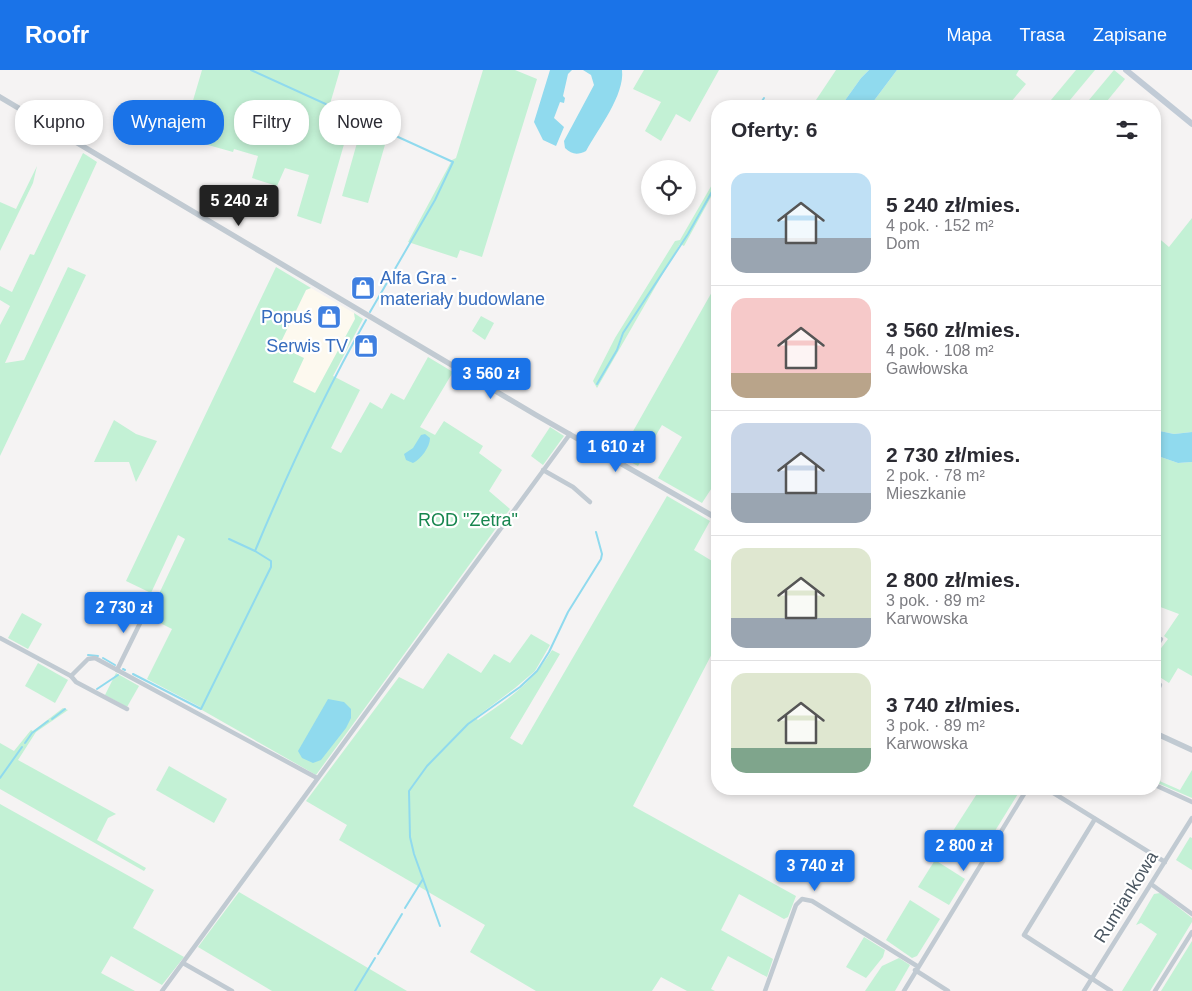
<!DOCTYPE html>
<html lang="pl">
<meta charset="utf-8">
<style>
:root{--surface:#fff;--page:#f2f2f3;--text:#2b2b33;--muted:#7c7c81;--line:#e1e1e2;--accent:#1a73e8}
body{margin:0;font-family:Helvetica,sans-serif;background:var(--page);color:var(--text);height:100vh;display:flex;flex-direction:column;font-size:19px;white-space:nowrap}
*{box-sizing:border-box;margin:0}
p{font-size:16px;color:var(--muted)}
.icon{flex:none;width:28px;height:28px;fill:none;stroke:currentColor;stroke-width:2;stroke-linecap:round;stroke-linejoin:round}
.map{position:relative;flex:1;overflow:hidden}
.side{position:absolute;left:711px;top:30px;width:450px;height:695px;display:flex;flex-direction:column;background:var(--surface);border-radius:20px;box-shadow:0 2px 8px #0003}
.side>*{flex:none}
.hud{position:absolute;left:15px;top:30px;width:475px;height:45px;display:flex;gap:10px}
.tools{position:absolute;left:641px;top:90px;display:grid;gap:10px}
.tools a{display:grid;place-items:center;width:55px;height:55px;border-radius:50%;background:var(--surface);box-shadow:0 2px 8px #0003;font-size:25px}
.price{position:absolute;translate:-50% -42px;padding:0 11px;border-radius:5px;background:var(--accent);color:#fff;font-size:16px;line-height:32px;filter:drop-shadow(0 1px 2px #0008)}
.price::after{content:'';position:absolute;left:50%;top:30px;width:15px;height:11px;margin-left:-8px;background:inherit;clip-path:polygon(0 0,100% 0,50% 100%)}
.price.current{background:#222;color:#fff}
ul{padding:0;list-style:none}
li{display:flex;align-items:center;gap:15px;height:125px;padding:0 20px}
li+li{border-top:1px solid var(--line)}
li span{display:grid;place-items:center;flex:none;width:140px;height:100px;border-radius:15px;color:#555}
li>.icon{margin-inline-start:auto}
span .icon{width:60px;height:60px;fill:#fffc;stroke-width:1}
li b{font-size:21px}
h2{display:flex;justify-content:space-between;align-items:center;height:60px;padding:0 20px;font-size:21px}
.pill{padding:0 18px;border-radius:20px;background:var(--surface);box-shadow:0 2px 8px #0003;font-size:18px;line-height:45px}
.pill.current{background:var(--accent);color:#fff}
header{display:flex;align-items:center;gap:30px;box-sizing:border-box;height:70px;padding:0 25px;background:var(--accent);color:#fff}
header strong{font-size:24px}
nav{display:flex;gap:28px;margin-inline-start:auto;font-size:18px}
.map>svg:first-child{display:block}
.commercial{fill:#fdf9ef}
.green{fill:#c3f1d5}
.water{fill:#90daee}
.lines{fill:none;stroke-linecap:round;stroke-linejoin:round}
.stream{stroke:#90daee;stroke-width:2}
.minor{stroke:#c1cad2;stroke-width:4.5}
.tertiary{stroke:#c1cad2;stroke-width:5.5}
.secondary{stroke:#c1cbd6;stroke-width:6}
.labels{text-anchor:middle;stroke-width:4.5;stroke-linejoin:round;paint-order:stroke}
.shop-label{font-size:18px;fill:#366cbe;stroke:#fff;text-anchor:end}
.park-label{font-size:18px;fill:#17864f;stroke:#fff}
.street-label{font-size:18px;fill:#4a5661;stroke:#fff}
</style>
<header>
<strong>Roofr</strong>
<nav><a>Mapa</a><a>Trasa</a><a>Zapisane</a></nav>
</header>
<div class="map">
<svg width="1192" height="921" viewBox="0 0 1192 921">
<rect width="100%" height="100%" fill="#f5f3f3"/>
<!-- commercial -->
<polygon class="commercial" points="311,218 354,243 355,249 315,324 292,312 279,276 306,220"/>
<!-- green -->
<g class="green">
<polygon points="202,0 340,0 330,34 389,61 368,133 342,126 362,55 351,50 321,154 297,146 309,105 285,98 277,116 252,108 258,86 234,79 233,82 208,75 215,51 189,44"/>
<polygon points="483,0 515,0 537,9 482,187 460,180 457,188 408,172 452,90 456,88"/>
<polygon points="644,0 719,0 690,52 676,44 661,71 645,61 661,32 633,19"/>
<polygon points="836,0 869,0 861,8 841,36 812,36"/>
<polygon points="897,0 1019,0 1016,5 1026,14 1011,32 1015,36 870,36"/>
<polygon points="1076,0 1095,0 1065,36 1046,36"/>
<polygon points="1114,0 1125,9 1103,36 1084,36"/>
<polygon points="83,83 97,92 5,293 24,290 68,197 86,205 0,386 0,255 10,236 0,230 0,216 12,222 30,184 34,185"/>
<polygon points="37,96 33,113 0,181 0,132 16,139"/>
<polygon points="717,106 717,116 684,176 680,174 597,318 593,311 615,268 675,171 680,170"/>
<polygon points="1192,148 1192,362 1174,364 1155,360 1155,165 1169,177"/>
<polygon points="276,197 311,218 306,220 279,276 304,288 293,312 315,323 355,249 354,243 363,249 333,306 360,320 331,378 341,383 370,332 382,339 391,323 404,330 428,287 453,302 420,357 435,365 444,351 483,376 479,383 502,400 489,421 510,439 316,705 202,640 202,638 147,609 172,559 148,547 185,469 178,465 151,523 126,511"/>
<polygon points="717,213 717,410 702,433 658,408 682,367 662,355 638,396 619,386"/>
<polygon points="481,246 494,253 485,270 472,261"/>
<polygon points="114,350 136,364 157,371 136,412 129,392 94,392"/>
<polygon points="550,357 564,366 543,395 531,386"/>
<polygon points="1155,385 1178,393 1192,392 1192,606 1178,598 1169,613 1155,604 1155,586 1168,569 1164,566 1179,544 1155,535"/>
<path d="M 667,426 L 710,451 L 694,480 L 717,494 L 717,574 L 633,736 L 796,826 L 788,847 L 784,849 L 739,824 L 721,860 L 773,889 L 767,907 L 728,886 L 711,919 L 715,921 L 687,921 L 661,907 L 652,921 L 536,921 L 470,882 L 485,855 L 339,770 L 347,755 L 306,731 L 399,607 L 423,619 L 448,583 L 481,603 L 494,584 L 510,593 L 531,564 L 550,575 L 535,601 L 515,618 L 475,648 L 478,650 C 511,627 530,615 552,580 L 560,584 L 510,668 L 522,675 Z"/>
<polygon points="22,543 42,554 28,579 8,568"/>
<polygon points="38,593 68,610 55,633 25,616"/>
<polygon points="116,603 139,616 127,637 105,625"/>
<polygon points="63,638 68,640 36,662 18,690 116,744 108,748 97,770 146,798 144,801 0,719 0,673 14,681 31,660 33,661"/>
<polygon points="169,696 227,729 214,753 156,720"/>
<polygon points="1192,700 1192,728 1155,712 1155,709 1180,720"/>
<polygon points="980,719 1021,719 982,782 951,764"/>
<polygon points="0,734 154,820 133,858 184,887 162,915 111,886 101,903 135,921 0,921"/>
<polygon points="1190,767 1192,768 1192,800 1176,790"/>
<polygon points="935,790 965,809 949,835 918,817"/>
<polygon points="239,822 407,921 272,921 198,877"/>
<polygon points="1160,823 1192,848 1192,852 1150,921 1122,921 1157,864 1141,853 1136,855 1154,824"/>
<polygon points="910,830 940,849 917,886 912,888 886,870"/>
<polygon points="864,867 885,880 883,887 866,908 846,897"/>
<polygon points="1192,871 1192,921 1161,921"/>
<polygon points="899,888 910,895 895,921 865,921 882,896"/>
</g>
<!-- water -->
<g class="water">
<polygon points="550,0 572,0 568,4 563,26 565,28 564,33 560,32 554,48 564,57 556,76 543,70 534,52"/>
<path d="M 583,0 L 622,0 C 625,25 598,59 586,81 C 578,85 572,85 565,78 L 564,71 L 594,15 L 591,5 Z"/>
<polygon points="869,0 897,0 870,36 841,36 861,8"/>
<polygon points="1155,360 1174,364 1192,362 1192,392 1178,393 1155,385"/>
<path d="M 425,364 L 430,368 C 430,377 421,389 413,393 L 406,390 L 404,384 L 413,378 L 421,365 Z"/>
<polygon points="328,629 344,632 351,639 351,648 346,658 321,690 313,693 302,688 298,681"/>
</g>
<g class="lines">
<!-- stream -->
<g class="stream">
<polyline points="251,0 453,92 435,130 370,242"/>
<polyline points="759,36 764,28"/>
<polyline points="597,314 617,280 623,263 688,164 718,111"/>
<polyline points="229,469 255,481"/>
<polyline points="88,585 98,586"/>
<polyline points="103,588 115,595"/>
<polyline points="123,599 125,600"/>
<path d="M 133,604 L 201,639 L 271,497 L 271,491 L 255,481 C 288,402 324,324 366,250"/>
<polyline points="97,619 118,605"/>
<polyline points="52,649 65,639"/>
<polyline points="25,673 32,663 48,651"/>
<polyline points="0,708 22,677"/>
<polyline points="405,838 423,809"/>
<polyline points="440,856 414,784 410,767 409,721 427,696 468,654 520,617 537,601 549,582 568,542 601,489 602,484 596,462"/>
<polyline points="378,884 402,844"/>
<polyline points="355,921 375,888"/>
</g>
<!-- minor -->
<g class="minor">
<polyline points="543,400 573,417 590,432"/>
<polyline points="0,568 71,606"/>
<polyline points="1155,578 1161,569"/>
<polyline points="117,600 148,537"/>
<polyline points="1155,609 1160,615 1155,627"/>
<polyline points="127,639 76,612 71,606 88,589 95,588 317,708"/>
<polyline points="1155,715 1192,732"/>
<polyline points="1047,719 1165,792"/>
<polyline points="1095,749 1024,865 1111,921"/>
<polyline points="1151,814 1192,844"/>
<polyline points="183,893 232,921"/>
<polyline points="915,900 948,921"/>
<polyline points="162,921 570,364"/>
<polyline points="765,921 796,835 802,829 812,831 917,896"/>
<polyline points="904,921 1027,719"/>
<polyline points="1084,921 1192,748"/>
<polyline points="1155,921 1192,862"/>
</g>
<!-- tertiary -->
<g class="tertiary">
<polyline points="0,27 536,345 718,449"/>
<polyline points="1155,663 1192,680"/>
</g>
<!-- secondary -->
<polyline class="secondary" points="1126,0 1192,54"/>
</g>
<!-- icons -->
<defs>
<symbol id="shop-square" viewBox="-11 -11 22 22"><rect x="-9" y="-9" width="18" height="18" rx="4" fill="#3f7fe0" stroke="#fff"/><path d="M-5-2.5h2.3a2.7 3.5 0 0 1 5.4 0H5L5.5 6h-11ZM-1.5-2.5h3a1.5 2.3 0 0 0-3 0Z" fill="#fff"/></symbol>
</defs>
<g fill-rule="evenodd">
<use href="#shop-square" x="349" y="204" width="28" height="28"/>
<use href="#shop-square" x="315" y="233" width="28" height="28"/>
<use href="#shop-square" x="352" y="262" width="28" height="28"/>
</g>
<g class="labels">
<!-- shop labels -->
<g class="shop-label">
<text x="380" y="214" text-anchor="start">Alfa Gra -<tspan x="380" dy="21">materiały budowlane</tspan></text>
<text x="312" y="253">Popuś</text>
<text x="348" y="282">Serwis TV</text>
</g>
<!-- park labels -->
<g class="park-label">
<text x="468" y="456">ROD "Zetra"</text>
</g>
<!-- street labels -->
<g class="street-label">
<text transform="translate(1126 827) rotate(-58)" y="6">Rumiankowa</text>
</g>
</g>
</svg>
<div class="tools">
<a><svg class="icon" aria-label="locate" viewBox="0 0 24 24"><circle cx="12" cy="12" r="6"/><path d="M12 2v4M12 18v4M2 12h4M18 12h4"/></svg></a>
</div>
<b class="price current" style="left:239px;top:157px">5 240 zł</b>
<b class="price" style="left:491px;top:330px">3 560 zł</b>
<b class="price" style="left:616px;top:403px">1 610 zł</b>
<b class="price" style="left:124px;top:564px">2 730 zł</b>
<b class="price" style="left:964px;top:802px">2 800 zł</b>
<b class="price" style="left:815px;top:822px">3 740 zł</b>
<div class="hud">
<a class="pill">Kupno</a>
<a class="pill current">Wynajem</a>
<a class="pill">Filtry</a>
<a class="pill">Nowe</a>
</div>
<section class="side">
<h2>Oferty: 6<svg class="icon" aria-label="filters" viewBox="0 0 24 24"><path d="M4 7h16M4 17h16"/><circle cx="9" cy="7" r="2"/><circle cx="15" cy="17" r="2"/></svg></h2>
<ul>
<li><span style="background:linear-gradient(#bfe0f5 65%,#9aa5b1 0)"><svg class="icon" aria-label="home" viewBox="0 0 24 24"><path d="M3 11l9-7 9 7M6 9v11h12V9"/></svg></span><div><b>5 240 zł/mies.</b><p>4 pok. · 152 m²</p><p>Dom</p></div></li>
<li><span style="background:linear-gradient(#f6c9c9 75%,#b9a48a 0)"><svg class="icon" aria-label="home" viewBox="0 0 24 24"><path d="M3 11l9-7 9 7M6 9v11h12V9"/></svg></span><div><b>3 560 zł/mies.</b><p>4 pok. · 108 m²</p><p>Gawłowska</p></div></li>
<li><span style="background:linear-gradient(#c9d6e8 70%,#9aa5b1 0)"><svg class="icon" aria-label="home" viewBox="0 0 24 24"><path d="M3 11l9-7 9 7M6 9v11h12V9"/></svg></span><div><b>2 730 zł/mies.</b><p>2 pok. · 78 m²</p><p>Mieszkanie</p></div></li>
<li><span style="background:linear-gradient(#dfe7d0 70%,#9aa5b1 0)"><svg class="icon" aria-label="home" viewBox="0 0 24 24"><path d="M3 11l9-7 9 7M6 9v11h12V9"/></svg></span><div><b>2 800 zł/mies.</b><p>3 pok. · 89 m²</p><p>Karwowska</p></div></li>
<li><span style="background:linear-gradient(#dfe7d0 75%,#7fa58c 0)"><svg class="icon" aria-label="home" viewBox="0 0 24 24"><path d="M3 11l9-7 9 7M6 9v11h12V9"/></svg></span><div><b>3 740 zł/mies.</b><p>3 pok. · 89 m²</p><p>Karwowska</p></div></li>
</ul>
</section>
</div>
